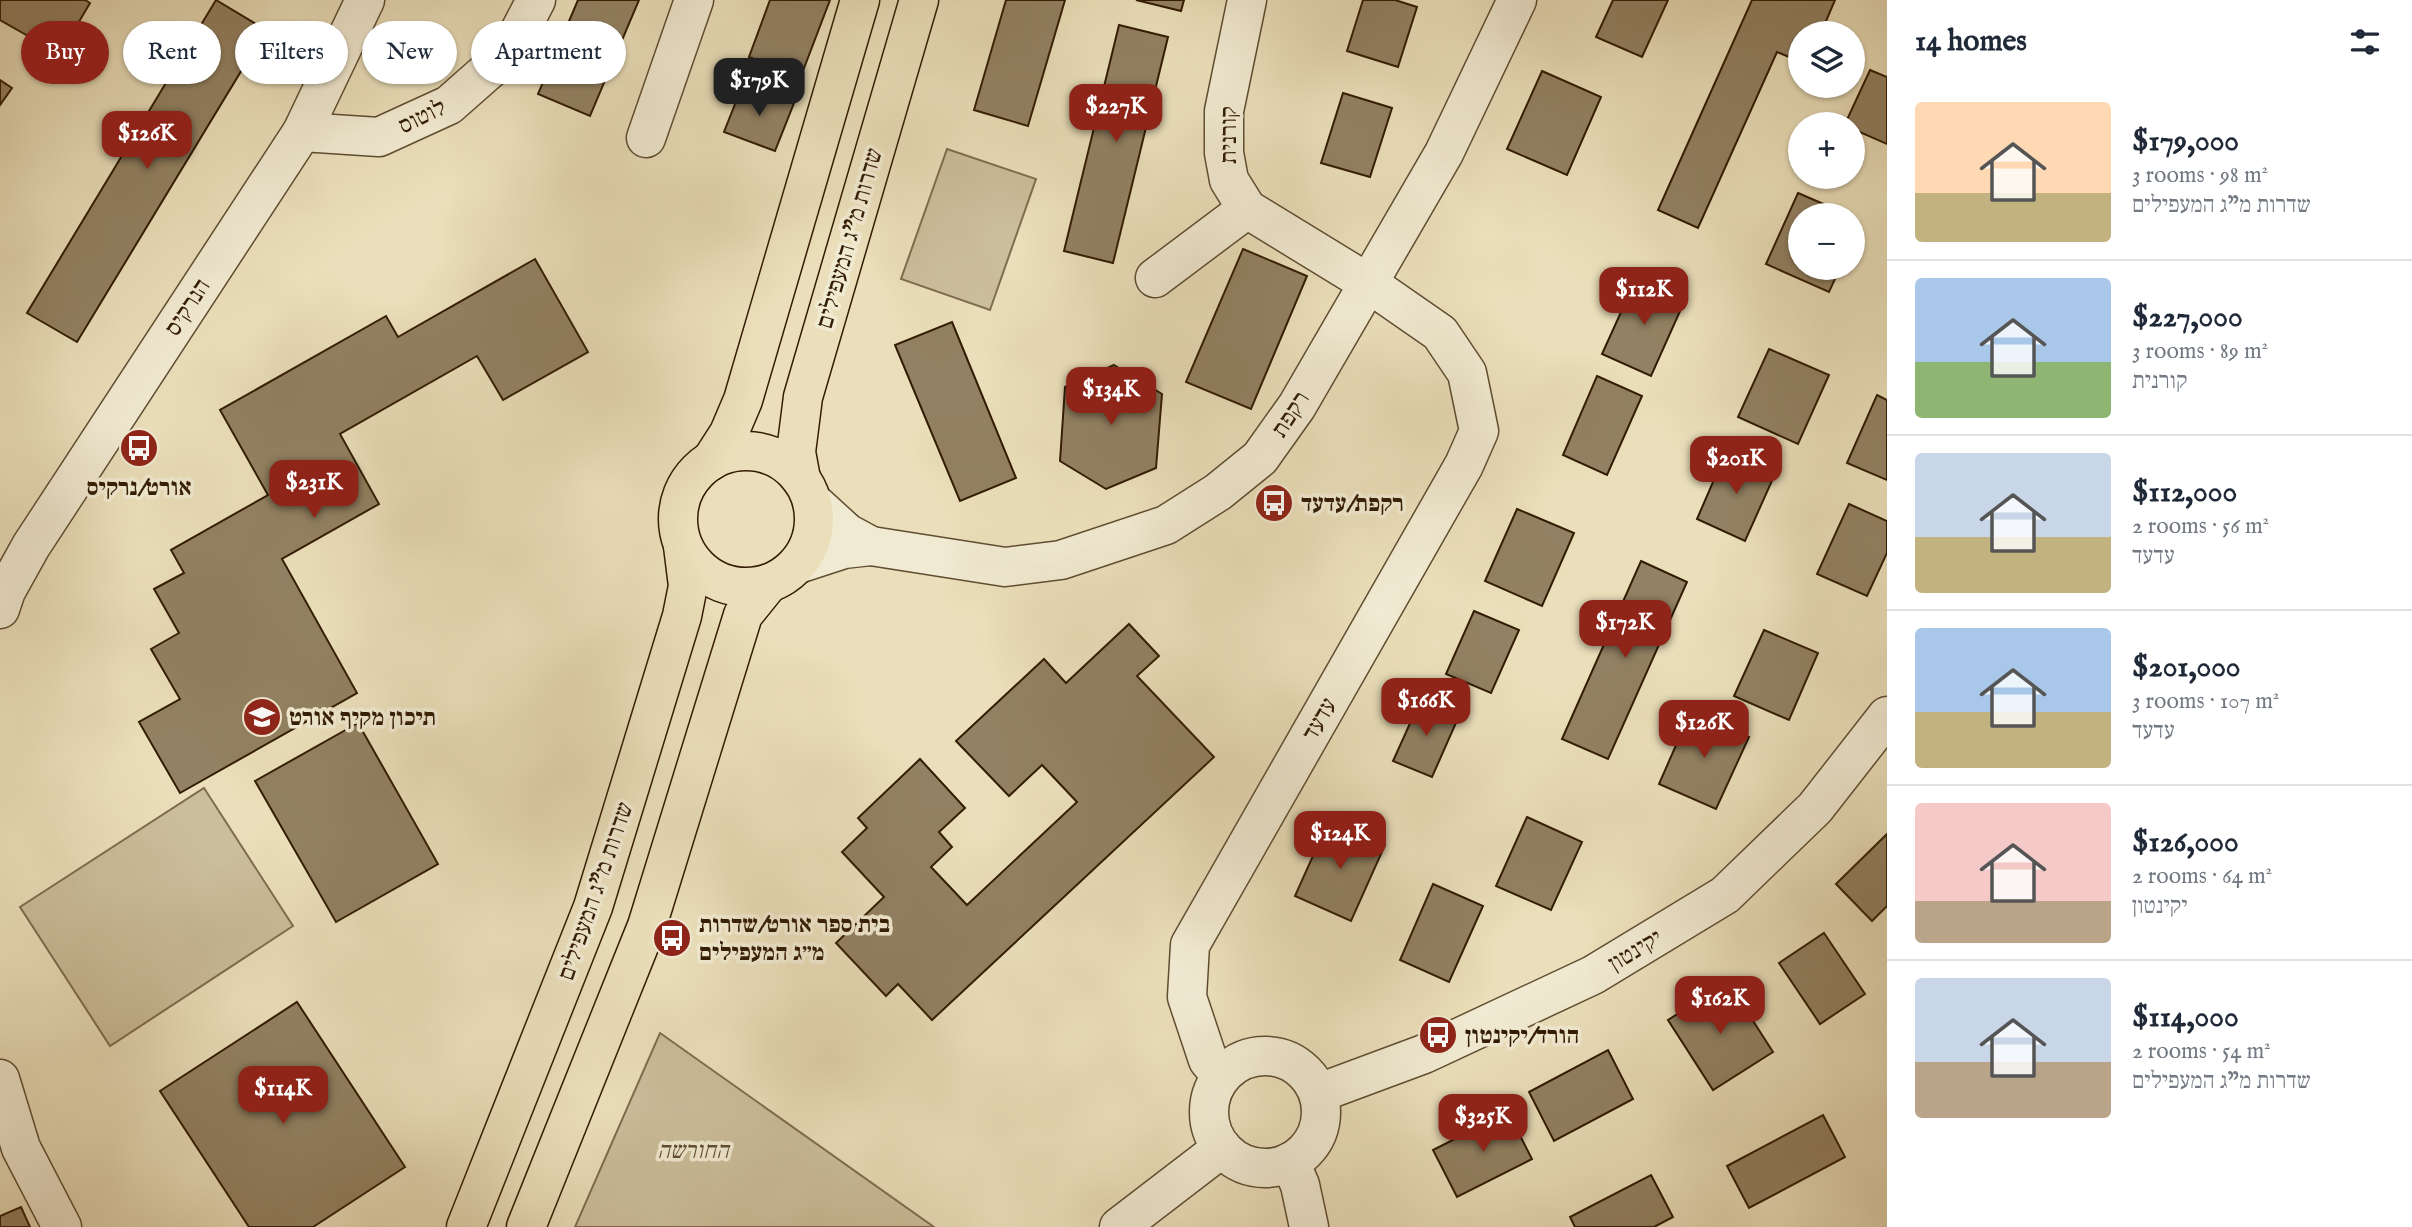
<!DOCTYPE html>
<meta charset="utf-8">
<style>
:root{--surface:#fff;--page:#f2f2f3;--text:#1f2937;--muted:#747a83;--line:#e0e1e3;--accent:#8f2418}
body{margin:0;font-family:"IM FELL English","Frank Ruhl Libre",serif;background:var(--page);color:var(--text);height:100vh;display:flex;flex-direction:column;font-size:26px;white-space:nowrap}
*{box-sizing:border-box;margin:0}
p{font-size:23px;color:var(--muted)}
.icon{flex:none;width:38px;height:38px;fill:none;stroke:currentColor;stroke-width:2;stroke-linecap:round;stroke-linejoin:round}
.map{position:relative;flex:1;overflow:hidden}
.details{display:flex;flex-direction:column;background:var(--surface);width:525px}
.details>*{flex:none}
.guide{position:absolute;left:21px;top:21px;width:665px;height:63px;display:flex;gap:14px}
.fabs{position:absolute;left:1788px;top:21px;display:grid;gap:14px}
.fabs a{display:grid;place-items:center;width:77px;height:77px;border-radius:50%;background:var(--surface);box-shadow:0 2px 5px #0004;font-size:35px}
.price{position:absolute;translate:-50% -60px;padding:0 16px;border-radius:14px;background:var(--accent);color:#fff;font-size:23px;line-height:46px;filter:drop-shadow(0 2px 4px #0008)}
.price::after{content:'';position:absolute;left:50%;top:42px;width:21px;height:16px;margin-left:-10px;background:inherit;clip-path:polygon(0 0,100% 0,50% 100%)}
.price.active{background:#222;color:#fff}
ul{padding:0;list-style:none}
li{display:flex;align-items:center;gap:21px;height:175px;padding:0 28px}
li+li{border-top:2px solid var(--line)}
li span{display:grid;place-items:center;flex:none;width:196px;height:140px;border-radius:7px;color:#555}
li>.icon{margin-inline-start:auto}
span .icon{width:84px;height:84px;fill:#fffc;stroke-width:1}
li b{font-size:30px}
h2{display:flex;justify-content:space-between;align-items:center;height:84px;padding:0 28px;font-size:30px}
.tag{padding:0 24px;border-radius:32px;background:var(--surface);box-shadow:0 2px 5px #0004;font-size:24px;line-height:63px}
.tag.active{background:var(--accent);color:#fff}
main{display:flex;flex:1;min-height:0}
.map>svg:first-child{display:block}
.green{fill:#cbbe9b;stroke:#7e6d4f;stroke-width:2}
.building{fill:#928162;stroke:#321c03;stroke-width:2}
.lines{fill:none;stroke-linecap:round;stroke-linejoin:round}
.minor-casing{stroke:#604d31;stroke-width:41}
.major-casing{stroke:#321c03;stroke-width:41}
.minor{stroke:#f1ead2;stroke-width:38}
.major{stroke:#eadfba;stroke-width:38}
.labels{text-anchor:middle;stroke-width:7;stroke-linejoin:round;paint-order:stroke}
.street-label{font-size:24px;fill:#321c03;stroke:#f1ead2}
.poi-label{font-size:24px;font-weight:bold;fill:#321c03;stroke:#f1ead2;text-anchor:start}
.park-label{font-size:24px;font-style:italic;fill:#604d31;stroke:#f1ead2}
</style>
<main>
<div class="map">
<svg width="1887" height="1227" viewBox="0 0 1887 1227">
<rect width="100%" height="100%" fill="#eadfba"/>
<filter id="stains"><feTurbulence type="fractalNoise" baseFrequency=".00286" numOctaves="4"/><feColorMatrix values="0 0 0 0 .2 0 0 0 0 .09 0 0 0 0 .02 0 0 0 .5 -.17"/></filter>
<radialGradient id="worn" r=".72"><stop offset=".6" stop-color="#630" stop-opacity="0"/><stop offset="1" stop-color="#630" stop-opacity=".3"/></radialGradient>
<!-- green -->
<g class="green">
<polygon points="947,149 1036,179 990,310 901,279"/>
<polygon points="204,788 293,926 110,1046 20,907"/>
<polygon points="660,1033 934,1227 575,1227"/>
</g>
<!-- building -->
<g class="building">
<polygon points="0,0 85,0 90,3 60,54 0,20"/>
<polygon points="216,0 266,30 77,342 27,313"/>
<polygon points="578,0 639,0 590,116 538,94"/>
<polygon points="770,0 830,0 801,76 749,57"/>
<polygon points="1006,0 1065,0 1028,126 974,110"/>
<polygon points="1136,0 1184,0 1181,11"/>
<polygon points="1363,0 1395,0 1417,7 1398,67 1347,51"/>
<polygon points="1613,0 1668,0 1642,57 1596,37"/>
<polygon points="1752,0 1835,0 1821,33 1801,33 1801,62 1777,52 1698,228 1658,210"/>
<polygon points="1119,25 1168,37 1113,263 1064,251"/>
<polygon points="1870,70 1887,77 1887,144 1853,129 1853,124 1845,124"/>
<polygon points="1542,71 1601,97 1567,175 1507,149"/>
<polygon points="0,80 12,88 0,105"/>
<polygon points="743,84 794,103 775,151 724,132"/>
<polygon points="1343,93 1392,108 1370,177 1321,163"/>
<polygon points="1798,193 1849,215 1801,215 1801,268 1840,268 1829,292 1766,264"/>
<polygon points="1243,249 1307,276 1251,409 1186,382"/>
<polygon points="535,259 588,352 503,400 477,356 340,434 379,504 282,559 357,693 180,793 139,722 180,699 151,649 179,633 154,589 184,573 171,550 268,495 220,410 386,316 398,337"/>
<polygon points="1636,279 1685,300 1651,376 1602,354"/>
<polygon points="952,322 1016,478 960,501 895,345"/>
<polygon points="1769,349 1829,375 1798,444 1738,417"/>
<polygon points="1114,365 1162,394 1156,468 1106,489 1060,461 1065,387"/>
<polygon points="1597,376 1642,396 1607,475 1563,455"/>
<polygon points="1877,395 1887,400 1887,480 1847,463"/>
<polygon points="1726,452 1775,474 1745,541 1697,519"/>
<polygon points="1849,504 1887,521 1887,553 1867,596 1817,574"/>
<polygon points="1517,509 1574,533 1542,606 1485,581"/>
<polygon points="1641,561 1687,582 1608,759 1562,739"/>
<polygon points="1474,611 1519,630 1491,693 1446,674"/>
<polygon points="1129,624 1159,656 1137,676 1214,757 932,1020 898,984 886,996 836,943 884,897 842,852 867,828 858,818 920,759 965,808 939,832 952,847 931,867 967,905 1077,802 1042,765 1009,796 956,741 1044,659 1066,683"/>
<polygon points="1764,630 1818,653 1789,720 1734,696"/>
<polygon points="1421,699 1459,716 1432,777 1393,761"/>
<polygon points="1691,711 1749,737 1716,809 1659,784"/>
<polygon points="358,723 438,864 336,922 255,781"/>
<polygon points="1527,817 1582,842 1551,910 1496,886"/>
<polygon points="1329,820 1385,845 1351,921 1295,896"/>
<polygon points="1887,834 1887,906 1872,921 1836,884"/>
<polygon points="1433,884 1483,906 1449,982 1400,960"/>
<polygon points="1824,933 1865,994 1820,1024 1779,963"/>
<polygon points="1728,982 1773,1052 1713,1090 1668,1020"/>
<polygon points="297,1002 405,1167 313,1227 249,1227 160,1091"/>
<polygon points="1608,1050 1633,1099 1554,1141 1529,1092"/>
<polygon points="1508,1112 1532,1159 1457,1197 1433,1150"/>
<polygon points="1823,1115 1845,1157 1749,1208 1727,1166"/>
<polygon points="1651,1175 1673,1217 1654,1227 1575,1227 1570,1217"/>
<polygon points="21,1207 30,1227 0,1227 0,1216"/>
</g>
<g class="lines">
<defs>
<g id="minor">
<polyline points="302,132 379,137 449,105 509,52 536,0"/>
<polyline points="646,138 694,0"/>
<polyline points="1155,278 1247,209"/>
<polyline points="813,502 847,533 871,546"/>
<polyline points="798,564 844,549 871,546 1005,567 1061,560 1166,525 1218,492 1260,458 1297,406 1444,153 1517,0"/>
<polyline points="0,609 6,591 31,546 302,132 365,0"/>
<circle cx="1265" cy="1112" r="56"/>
<polyline points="1221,1076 1208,1060 1187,997 1190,945 1464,465 1479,431 1467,373 1440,333 1368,283 1247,209 1229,180 1224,153 1224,111 1247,0"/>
<polyline points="0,1079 21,1148 62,1227"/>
<polyline points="1319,1093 1424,1054 1593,975 1725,895 1815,808 1887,716"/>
<polyline points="1290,1162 1300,1185 1309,1227"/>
<polyline points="1119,1227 1222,1148"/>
</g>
<g id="major">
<circle cx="746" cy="519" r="68"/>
<polyline points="711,461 729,433 743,400 860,0"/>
<polyline points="801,479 796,452 803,397 919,0"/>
<polyline points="466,1227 593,907 682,616 688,586 683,546"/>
<polyline points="526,1227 647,926 743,615 768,584"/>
</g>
</defs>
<!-- minor casing -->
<use href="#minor" class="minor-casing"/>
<!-- major casing -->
<use href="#major" class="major-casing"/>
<!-- minor -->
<use href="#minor" class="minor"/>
<!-- major -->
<use href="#major" class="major"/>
</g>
<!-- icons -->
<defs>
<symbol id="bus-disc" viewBox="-11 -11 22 22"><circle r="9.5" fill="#8f2418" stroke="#f1ead2"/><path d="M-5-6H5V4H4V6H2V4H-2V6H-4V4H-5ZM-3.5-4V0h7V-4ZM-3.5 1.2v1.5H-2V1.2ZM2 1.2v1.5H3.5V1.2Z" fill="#fff"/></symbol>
<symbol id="school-disc" viewBox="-11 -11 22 22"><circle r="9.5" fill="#8f2418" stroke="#f1ead2"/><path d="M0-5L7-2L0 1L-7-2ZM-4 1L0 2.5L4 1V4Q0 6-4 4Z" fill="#fff"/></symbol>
</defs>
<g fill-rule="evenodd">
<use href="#bus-disc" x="117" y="426" width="44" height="44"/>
<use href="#bus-disc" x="1252" y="481" width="44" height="44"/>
<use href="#school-disc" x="240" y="695" width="44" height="44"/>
<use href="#bus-disc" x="650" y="916" width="44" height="44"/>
<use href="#bus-disc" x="1416" y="1013" width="44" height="44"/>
</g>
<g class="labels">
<!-- street labels -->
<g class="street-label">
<text transform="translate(422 116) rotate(-26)" y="8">לוטוס</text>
<text transform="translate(1228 135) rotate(-90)" y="8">קורנית</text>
<text transform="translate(849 238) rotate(-74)" y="8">שדרות מ"ג המעפילים</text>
<text transform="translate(187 307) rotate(-57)" y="8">הנרקיס</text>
<text transform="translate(1290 414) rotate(-57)" y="8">רקפת</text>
<text transform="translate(1319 719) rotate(-60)" y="8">עדעד</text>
<text transform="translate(595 891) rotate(-71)" y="8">שדרות מ"ג המעפילים</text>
<text transform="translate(1635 950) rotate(-31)" y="8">יקינטון</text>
</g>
<!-- poi labels -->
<g class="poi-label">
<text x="139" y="495" text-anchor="middle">אורט/נרקיס</text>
<text x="1301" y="511">רקפת/עדעד</text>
<text x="289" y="725">תיכון מקיף אורט</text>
<text x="699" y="932">בית ספר אורט/שדרות<tspan x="699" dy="28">מ״ג המעפילים</tspan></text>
<text x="1465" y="1043">הורד/יקינטון</text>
</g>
<!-- park labels -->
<g class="park-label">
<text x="693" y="1158">החורשה</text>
</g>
</g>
<rect width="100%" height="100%" filter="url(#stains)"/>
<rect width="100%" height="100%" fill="url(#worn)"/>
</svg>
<div class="fabs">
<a><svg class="icon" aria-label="layers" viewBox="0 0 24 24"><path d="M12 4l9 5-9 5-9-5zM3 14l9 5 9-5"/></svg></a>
<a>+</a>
<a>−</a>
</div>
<b class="price active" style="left:759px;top:118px">$179K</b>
<b class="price" style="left:1116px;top:144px">$227K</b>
<b class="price" style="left:147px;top:171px">$126K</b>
<b class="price" style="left:1644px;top:327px">$112K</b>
<b class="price" style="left:1111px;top:427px">$134K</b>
<b class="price" style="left:1736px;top:496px">$201K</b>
<b class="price" style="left:314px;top:520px">$231K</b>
<b class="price" style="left:1625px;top:660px">$172K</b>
<b class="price" style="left:1426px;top:738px">$166K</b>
<b class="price" style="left:1704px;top:760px">$126K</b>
<b class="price" style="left:1340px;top:871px">$124K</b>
<b class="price" style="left:1720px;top:1036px">$162K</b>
<b class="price" style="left:283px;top:1126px">$114K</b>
<b class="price" style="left:1483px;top:1154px">$325K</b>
<div class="guide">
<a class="tag active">Buy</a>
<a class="tag">Rent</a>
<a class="tag">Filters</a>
<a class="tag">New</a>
<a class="tag">Apartment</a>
</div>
</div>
<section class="details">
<h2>14 homes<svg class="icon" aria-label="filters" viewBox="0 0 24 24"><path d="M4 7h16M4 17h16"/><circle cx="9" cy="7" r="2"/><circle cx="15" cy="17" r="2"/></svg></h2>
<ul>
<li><span style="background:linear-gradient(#ffd9b3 65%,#c2b280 0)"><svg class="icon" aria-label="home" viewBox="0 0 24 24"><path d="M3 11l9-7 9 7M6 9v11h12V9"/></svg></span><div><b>$179,000</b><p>3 rooms · 98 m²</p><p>שדרות מ&quot;ג המעפילים</p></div></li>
<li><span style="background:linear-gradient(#a9c7e8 60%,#8fb573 0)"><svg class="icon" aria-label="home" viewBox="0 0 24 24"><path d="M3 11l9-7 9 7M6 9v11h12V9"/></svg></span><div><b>$227,000</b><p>3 rooms · 89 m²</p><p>קורנית</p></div></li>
<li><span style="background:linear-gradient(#c9d6e8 60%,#c2b280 0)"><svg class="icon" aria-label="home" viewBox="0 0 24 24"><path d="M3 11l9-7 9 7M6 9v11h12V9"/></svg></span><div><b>$112,000</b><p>2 rooms · 56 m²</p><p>עדעד</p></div></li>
<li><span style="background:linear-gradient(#a9c7e8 60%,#c2b280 0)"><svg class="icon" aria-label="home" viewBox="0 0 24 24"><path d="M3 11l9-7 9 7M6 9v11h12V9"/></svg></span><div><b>$201,000</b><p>3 rooms · 107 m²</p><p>עדעד</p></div></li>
<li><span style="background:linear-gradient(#f6c9c9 70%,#b9a48a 0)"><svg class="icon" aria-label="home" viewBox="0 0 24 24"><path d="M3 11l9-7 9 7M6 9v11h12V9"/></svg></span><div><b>$126,000</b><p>2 rooms · 64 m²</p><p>יקינטון</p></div></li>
<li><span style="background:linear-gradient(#c9d6e8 60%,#b9a48a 0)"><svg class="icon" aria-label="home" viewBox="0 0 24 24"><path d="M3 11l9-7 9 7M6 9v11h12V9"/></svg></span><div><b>$114,000</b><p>2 rooms · 54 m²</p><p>שדרות מ&quot;ג המעפילים</p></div></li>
</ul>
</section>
</main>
